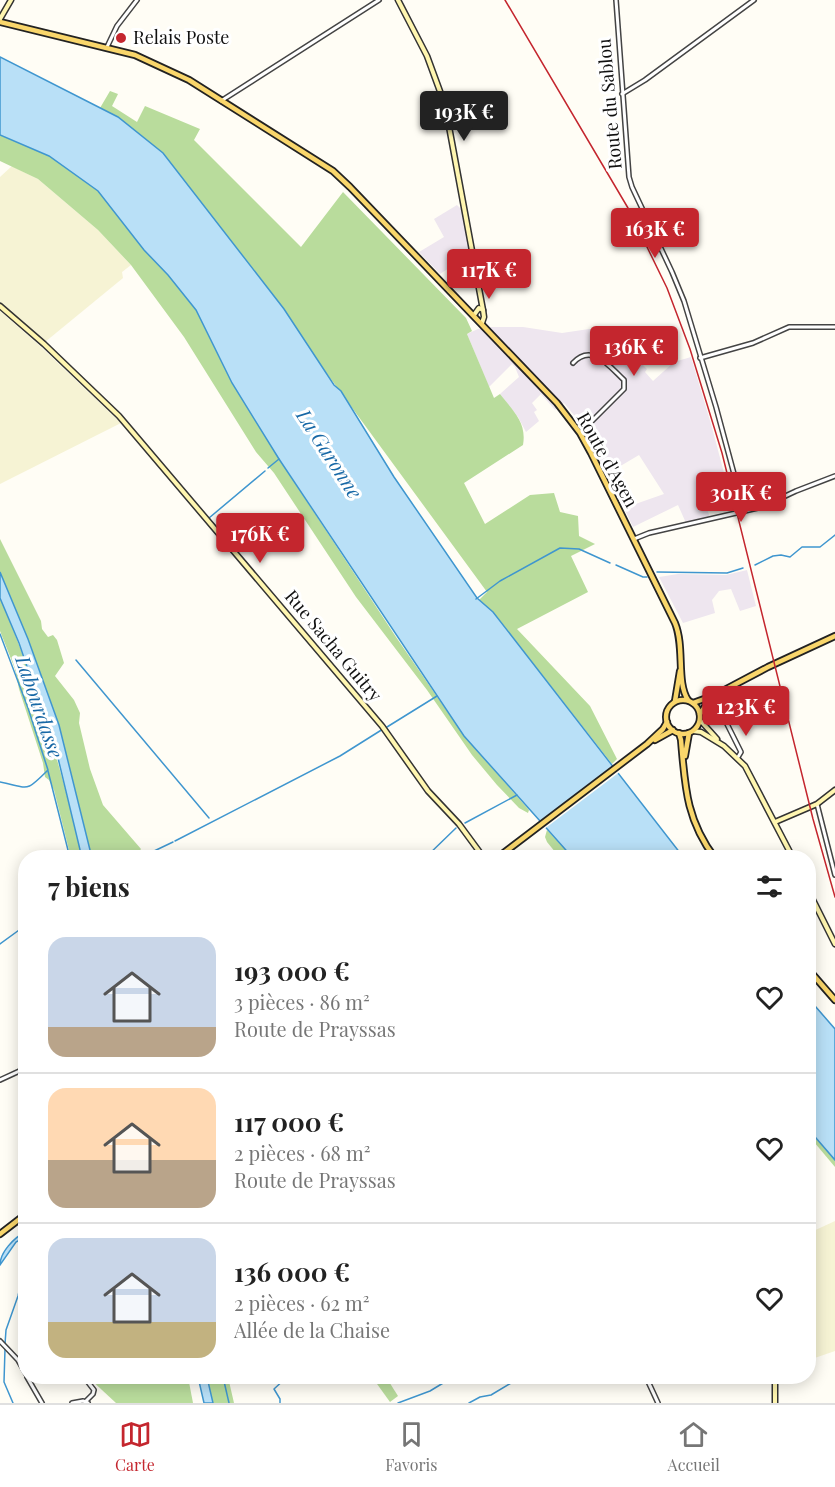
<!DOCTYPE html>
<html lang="fr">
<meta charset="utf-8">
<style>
:root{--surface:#fff;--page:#f2f2f2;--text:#222;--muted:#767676;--line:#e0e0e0;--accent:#c4262e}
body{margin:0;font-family:"Playfair Display",serif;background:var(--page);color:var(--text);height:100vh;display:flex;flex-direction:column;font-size:22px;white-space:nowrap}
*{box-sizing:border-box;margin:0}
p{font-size:20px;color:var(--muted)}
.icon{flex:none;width:33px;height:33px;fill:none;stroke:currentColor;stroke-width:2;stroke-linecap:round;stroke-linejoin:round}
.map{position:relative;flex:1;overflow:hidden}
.details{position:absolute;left:18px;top:850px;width:798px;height:534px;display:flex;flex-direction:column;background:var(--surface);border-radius:24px;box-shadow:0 3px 15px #0003}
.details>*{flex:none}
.price{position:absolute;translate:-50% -51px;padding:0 14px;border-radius:6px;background:var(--accent);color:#fff;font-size:20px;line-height:39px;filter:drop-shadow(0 2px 3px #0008)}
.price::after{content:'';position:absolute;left:50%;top:36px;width:18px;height:14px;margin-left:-9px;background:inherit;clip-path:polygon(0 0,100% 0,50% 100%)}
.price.current{background:#222;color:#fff}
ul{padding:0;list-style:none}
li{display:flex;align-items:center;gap:18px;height:150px;padding:0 30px}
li+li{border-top:2px solid var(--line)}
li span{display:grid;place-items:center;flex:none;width:168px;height:120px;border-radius:18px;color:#555}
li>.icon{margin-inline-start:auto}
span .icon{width:72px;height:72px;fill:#fffc;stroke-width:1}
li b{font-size:26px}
h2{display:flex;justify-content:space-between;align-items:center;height:72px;padding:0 30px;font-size:26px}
.tabs{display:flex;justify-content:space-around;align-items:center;height:84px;border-top:2px solid var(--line);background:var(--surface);font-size:16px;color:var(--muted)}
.tabs a{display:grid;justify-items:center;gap:3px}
.tabs .current{color:var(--accent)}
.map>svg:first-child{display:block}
.industrial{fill:#eee6ef}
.farmland{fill:#f6f3d4}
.forest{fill:#b9dc9c}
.water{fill:#b9e0f7;stroke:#3f96cf;stroke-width:1.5}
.pier{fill:#fffdf5}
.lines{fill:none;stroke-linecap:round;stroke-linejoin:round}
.stream{stroke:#3f96cf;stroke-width:1.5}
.street-casing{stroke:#444;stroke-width:6}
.secondary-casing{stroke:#333;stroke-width:7}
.primary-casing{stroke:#222;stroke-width:8}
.street{stroke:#fff;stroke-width:3}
.secondary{stroke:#fff6b0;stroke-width:4}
.primary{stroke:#f9d66b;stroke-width:4.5}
.rail{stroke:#c4262e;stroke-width:1.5}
.poi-dot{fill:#c4262e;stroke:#fff;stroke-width:2}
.labels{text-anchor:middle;stroke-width:6;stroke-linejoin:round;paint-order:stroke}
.poi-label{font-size:18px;fill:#111;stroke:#fff;text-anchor:start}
.street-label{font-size:18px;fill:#111;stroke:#fff}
.water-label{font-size:20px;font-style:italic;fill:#1768a6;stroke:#fff}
</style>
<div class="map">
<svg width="835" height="1403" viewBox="0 0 835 1403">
<rect width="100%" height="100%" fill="#fffdf5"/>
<!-- industrial -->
<g class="industrial">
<polygon points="457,205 462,210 470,254 440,274 419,252 444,237 434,219"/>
<polygon points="490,327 523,327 562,333 589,329 617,333 626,349 647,369 645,372 653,381 674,362 691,357 711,424 727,484 702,497 710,517 686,523 678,505 633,527 624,508 664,494 639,455 607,474 583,426 573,414 564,403 555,410 541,394 532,403 537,410 534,412 539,421 526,432 518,417 500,394 519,377 515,367 512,364 489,387 467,334 478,329"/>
<polygon points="747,570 756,606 740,611 731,589 719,591 712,600 715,613 683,623 659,577 678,574 726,575"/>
</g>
<!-- farmland -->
<g class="farmland">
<polygon points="12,166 38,179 98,230 131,265 122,272 123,278 45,342 0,304 0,177"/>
<polygon points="0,311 40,346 121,423 0,484"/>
<polygon points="835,1221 835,1351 809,1360 809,1233"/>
</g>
<!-- forest -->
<g class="forest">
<path d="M 110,91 L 118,94 L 112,106 L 137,122 L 145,106 L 200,129 L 194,140 L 301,247 L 343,192 L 466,318 L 472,331 L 467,334 L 494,398 L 500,394 C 513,411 527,422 523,445 L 464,483 L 485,524 L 530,495 L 554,493 L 560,512 L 578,516 L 579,536 L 595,544 L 571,556 L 588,592 L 517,629 L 590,706 L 617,759 L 612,764 L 493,612 L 479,600 L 487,592 L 202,203 L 118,117 L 100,108 Z"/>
<polygon points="0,135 49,156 98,191 144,250 168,275 196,310 232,383 279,459 396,637 464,736 529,810 528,813 519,808 497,785 472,755 427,690 356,597 274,473 256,452 184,337 131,265 98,230 38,179 0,161"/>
<polygon points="0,539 41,621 42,629 48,637 53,635 57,640 64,663 55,676 74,700 80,713 79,723 90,769 103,805 141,849 136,856 92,858 59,725 28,639 0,572"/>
<path d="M 0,598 C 36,682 62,769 82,858 L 71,858 L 54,790 L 49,780 L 45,777 L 43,763 L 19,689 L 15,669 L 0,631 Z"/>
<polygon points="547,830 573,858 560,858 547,842 545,837"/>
<polygon points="808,1130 835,1160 835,1167 809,1136"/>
<polygon points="88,1377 188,1377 193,1403 116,1403"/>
<polygon points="207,1377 228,1377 234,1403 213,1403"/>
<polygon points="372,1377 386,1377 398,1396 390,1402"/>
</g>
<!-- water -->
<g class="water">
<polygon points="0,57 118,117 163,153 284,309 334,385 341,391 394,477 477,598 493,612 684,858 573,858 464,736 279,459 232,383 196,310 168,275 144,250 98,191 49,156 0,135"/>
<polygon points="0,572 28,639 59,725 92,858 82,858 58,758 19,643 0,598"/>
<polygon points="809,999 835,1029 835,1160 809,1130"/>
<path d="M 25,1232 L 25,1237 L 16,1242 L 0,1265 C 0,1252 14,1238 25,1232 Z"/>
<polygon points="198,1377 207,1377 213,1403 204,1403"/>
</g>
<!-- pier -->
<polygon class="pier" points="616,764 621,771 543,830 537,824"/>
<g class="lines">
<!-- stream -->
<g class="stream">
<polyline points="268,468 279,459"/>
<polyline points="209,518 265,471"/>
<polyline points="616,565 643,577 647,577"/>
<polyline points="755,565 773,556 781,555 790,557 802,547 820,547 835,535"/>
<polyline points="657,572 727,573 743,568"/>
<polyline points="476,599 500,581 560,548 579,549 610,563"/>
<path d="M 0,634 L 28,708 L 48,770 C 25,793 30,788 0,782"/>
<polyline points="76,660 209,818"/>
<polyline points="387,727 437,696"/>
<polyline points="48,771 70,858"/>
<polyline points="465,823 517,795"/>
<polyline points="175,841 340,756 383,729"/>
<polyline points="129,858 138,851 152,852 173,842"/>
<polyline points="425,858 456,828"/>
<polyline points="0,944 26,925"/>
<polyline points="26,1179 26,1192"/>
<polyline points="5,1344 6,1330 18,1296 26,1261"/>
<polyline points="5,1349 4,1382 13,1403"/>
<polyline points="223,1377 229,1403"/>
<polyline points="514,1381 520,1377"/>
<polyline points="280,1403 280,1399 274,1389 287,1377"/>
<polyline points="398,1403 430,1391 453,1377"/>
<polyline points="469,1403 480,1397 491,1395 511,1383"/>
</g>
<defs>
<g id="street">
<polyline points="616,0 629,177 632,187 672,272 684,301 716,407 744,511"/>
<polyline points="107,47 117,26 137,0"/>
<polyline points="622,94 645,80 754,0"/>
<polyline points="221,101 379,0"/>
<polyline points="700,358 753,343 789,327 835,327"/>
<path d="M 573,363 C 592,342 610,367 624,380 L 624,389 L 580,433"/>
<polyline points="634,539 649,533 762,507 796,491 835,476"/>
<polyline points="723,716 741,752 738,757"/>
<polyline points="817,804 835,875"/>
<polyline points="0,1080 26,1068"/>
<polyline points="0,1341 18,1360 26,1374"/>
<polyline points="27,1377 42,1403"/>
<polyline points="84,1377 94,1390 93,1394 86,1401"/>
<polyline points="646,1377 658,1403"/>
<polyline points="72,1403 83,1401 88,1403"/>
</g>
<g id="secondary">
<polyline points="398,0 427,56 445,105 483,310"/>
<polyline points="0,19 11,0"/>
<polyline points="0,306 44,344 119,416 382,726 428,791 459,824 484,858"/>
<polyline points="474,315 479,308 483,310 484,317 482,323"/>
<polyline points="700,720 717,739"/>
<polyline points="693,731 701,732 724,746 745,766 793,858"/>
<polyline points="775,822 817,804 835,790"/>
<polyline points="808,890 835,944"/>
<polyline points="775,1403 775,1377"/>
</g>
<g id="primary">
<path d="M 0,22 L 135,55 L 189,80 L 333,171 L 350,187 L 557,403 L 580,433 L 591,453 L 675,623 C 685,647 676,682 688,700"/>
<circle cx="683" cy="717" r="17"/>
<polyline points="675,701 680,671"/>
<polyline points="693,703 715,695 768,667 835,636"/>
<polyline points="700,714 706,705 722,694"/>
<path d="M 679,733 L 681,740 C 685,786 686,820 715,858"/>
<polyline points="655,740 673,730"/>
<polyline points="685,756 689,733"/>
<polyline points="497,858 647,744 663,729 667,722"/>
<polyline points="808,969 835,1000"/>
<polyline points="0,1234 26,1214"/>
</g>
</defs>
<!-- street casing -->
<use href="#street" class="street-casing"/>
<!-- secondary casing -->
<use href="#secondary" class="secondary-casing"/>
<!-- primary casing -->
<use href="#primary" class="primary-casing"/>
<!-- street -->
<use href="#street" class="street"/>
<!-- secondary -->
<use href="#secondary" class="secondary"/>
<!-- primary -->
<use href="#primary" class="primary"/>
<!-- rail -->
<polyline class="rail" points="505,0 628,208 667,288 690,349 722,453 813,819 835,897"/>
</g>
<!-- markers -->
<circle class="poi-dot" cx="121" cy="38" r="6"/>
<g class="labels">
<!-- poi labels -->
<g class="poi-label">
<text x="133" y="44">Relais Poste</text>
</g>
<!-- street labels -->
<g class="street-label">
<text transform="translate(610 104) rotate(-95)" y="6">Route du Sablou</text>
<text transform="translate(607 460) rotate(61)" y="6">Route d'Agen</text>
<text transform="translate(333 646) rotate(50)" y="6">Rue Sacha Guitry</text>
</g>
<!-- water labels -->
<g class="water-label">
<text transform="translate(329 454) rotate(57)" y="7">La Garonne</text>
<text transform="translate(39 707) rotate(71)" y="7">Labourdasse</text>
</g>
</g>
</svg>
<b class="price current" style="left:464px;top:142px">193K €</b>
<b class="price" style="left:655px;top:259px">163K €</b>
<b class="price" style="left:489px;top:300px">117K €</b>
<b class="price" style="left:634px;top:377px">136K €</b>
<b class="price" style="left:741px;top:523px">301K €</b>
<b class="price" style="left:260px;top:564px">176K €</b>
<b class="price" style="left:746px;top:737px">123K €</b>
<section class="details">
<h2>7 biens<svg class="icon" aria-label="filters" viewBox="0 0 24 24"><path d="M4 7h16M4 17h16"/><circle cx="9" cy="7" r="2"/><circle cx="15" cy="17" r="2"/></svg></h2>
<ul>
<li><span style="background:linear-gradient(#c9d6e8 75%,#b9a48a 0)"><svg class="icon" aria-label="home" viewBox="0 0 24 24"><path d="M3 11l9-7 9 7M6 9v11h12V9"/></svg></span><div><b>193 000 €</b><p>3 pièces · 86 m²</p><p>Route de Prayssas</p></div><svg class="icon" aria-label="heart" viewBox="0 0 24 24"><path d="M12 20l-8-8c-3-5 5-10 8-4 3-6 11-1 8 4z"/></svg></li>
<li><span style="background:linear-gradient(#ffd9b3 60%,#b9a48a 0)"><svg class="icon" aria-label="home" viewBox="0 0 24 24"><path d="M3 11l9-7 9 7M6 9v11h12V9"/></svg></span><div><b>117 000 €</b><p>2 pièces · 68 m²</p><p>Route de Prayssas</p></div><svg class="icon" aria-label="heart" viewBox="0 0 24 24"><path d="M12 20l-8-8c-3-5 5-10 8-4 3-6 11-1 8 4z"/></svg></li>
<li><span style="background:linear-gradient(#c9d6e8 70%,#c2b280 0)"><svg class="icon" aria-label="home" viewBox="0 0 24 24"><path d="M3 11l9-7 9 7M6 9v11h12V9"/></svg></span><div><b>136 000 €</b><p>2 pièces · 62 m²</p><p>Allée de la Chaise</p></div><svg class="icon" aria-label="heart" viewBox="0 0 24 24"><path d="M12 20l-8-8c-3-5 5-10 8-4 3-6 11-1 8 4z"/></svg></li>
</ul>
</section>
</div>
<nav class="tabs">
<a class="current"><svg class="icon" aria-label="map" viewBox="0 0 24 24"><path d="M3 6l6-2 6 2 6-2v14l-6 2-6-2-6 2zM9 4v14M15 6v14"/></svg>Carte</a>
<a><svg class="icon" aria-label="saved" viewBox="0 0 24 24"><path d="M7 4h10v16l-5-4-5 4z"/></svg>Favoris</a>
<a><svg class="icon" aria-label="home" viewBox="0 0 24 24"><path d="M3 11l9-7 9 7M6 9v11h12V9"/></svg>Accueil</a>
</nav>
